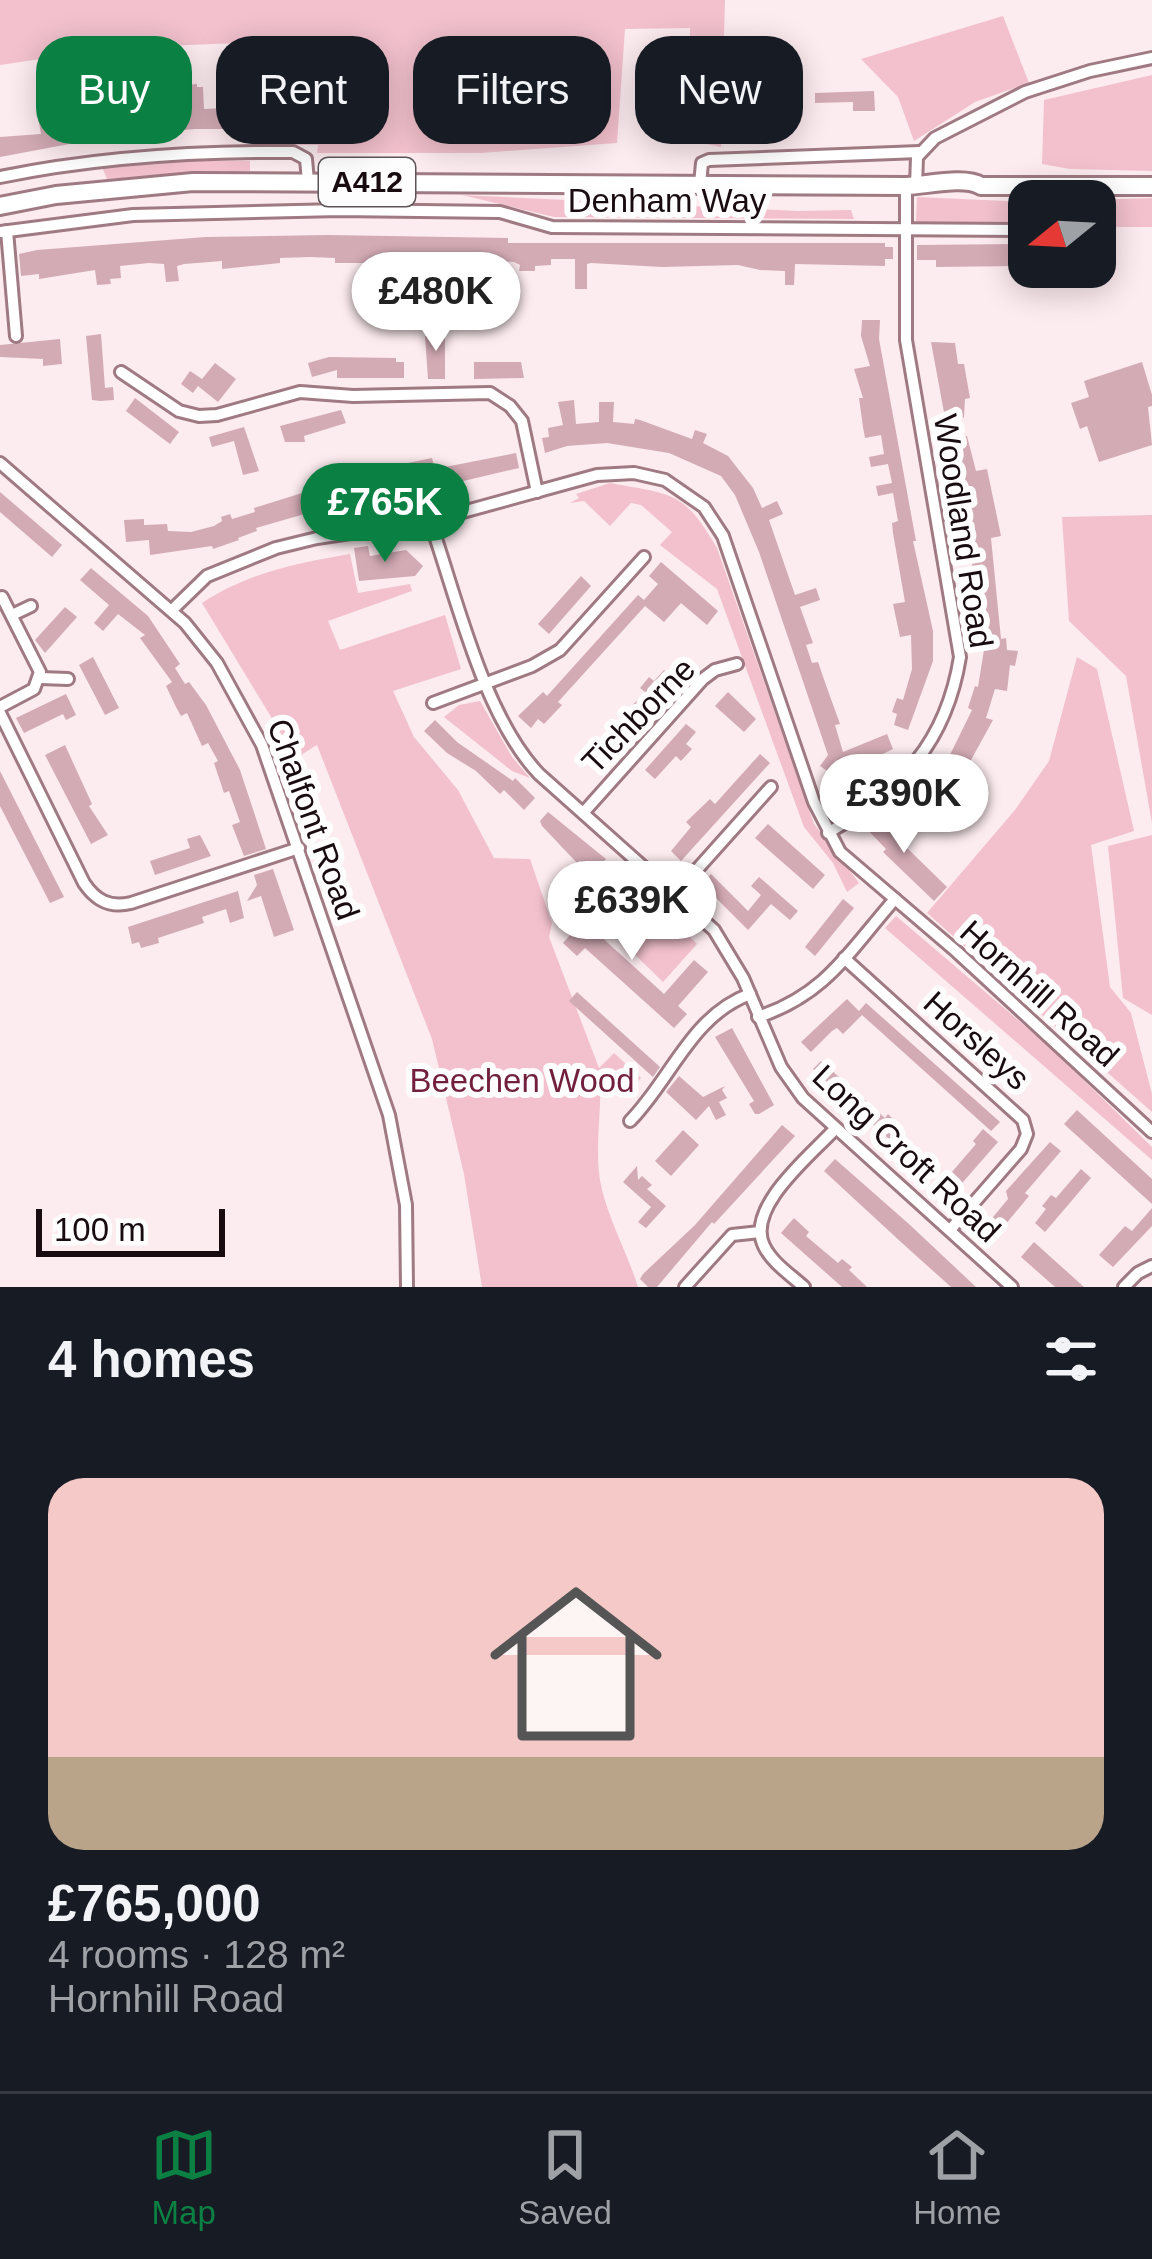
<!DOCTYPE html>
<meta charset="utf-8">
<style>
:root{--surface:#171b24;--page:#242831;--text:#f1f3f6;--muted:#9ea1a6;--line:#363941;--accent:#0b8043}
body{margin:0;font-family:Helvetica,sans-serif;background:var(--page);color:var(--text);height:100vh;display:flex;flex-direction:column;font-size:45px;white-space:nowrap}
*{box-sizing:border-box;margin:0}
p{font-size:39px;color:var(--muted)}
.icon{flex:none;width:66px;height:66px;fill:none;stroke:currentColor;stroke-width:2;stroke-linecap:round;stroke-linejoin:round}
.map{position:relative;height:1287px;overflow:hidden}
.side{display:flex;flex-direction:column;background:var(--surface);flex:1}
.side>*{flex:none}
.banner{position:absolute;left:36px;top:36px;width:1080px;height:108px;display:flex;gap:24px}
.needle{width:78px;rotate:252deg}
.fabs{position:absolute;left:1008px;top:180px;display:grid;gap:24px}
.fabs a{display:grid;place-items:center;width:108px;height:108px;border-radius:24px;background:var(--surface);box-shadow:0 6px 30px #0003;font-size:60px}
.scale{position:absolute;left:36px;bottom:30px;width:189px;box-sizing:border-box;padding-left:12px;border:6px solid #190c10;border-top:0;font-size:33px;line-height:42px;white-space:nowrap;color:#190c10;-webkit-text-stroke:9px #fdfdfd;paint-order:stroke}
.price{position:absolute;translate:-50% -102px;padding:0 27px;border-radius:42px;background:#fff;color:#222;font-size:39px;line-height:78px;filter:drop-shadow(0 3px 6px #0008)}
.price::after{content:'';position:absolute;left:50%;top:72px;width:36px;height:27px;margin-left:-18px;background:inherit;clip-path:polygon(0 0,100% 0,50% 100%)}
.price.selected{background:var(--accent);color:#fff}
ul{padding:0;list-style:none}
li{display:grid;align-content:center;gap:24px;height:636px;padding:0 48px}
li+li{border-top:3px solid var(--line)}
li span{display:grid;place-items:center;height:372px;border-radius:36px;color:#555}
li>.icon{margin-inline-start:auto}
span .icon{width:216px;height:216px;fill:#fffc;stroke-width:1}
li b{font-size:51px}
h2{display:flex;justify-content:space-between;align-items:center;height:144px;padding:0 48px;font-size:51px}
.chip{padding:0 42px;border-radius:36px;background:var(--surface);box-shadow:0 6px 30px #0003;font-size:42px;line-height:108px}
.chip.selected{background:var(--accent);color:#fff}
.menu{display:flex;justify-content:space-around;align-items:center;height:168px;border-top:3px solid var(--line);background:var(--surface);font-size:33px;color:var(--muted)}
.menu a{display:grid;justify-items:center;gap:6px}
.menu .selected{color:var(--accent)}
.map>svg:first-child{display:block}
.green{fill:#f2c1cd}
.building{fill:#d3abb5}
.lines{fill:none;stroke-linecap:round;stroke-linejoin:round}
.street-casing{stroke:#9f7a83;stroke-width:16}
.primary-casing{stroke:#9f7a83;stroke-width:22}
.street{stroke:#fff;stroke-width:10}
.primary{stroke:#fff;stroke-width:16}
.labels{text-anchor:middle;stroke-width:12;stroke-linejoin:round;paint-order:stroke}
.shield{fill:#fdfdfd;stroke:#5d5457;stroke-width:3}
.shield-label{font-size:30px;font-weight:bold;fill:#190c10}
.street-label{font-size:33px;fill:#190c10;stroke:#fdfdfd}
.park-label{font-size:33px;fill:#711f3d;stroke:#fdfdfd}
</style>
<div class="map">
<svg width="1152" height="1287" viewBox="0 0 1152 1287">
<rect width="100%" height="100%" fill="#fcebef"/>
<!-- green -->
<g class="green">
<polygon points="0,0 725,0 721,147 688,140 690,28 625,29 617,143 480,153 317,153 318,145 290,145 288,41 115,48 0,65"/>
<polygon points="1003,16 1029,83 975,102 914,141 898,97 861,59"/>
<polygon points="1152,75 1152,171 1070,169 1042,164 1044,100"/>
<polygon points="167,160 250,161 250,171 107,179 102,167"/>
<polygon points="462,195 798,211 851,210 854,219 554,217"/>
<polygon points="917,197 1029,202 1029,223 916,222"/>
<polygon points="1152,198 1152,227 1095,227 1095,201 1056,201"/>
<path d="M 610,483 C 673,495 683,490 717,548 L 814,824 L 859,883 L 847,892 L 833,863 L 804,827 L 717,589 L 660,545 L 672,532 L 641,505 L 631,503 L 610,526 L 584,501 L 570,503 L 579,498 L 576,494 Z"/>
<polygon points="1152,515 1152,823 1126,676 1069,621 1062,517"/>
<path d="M 350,554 L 358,593 L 410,584 L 412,591 L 328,621 L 340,650 L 445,615 L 461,669 L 393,691 L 414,737 L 458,790 L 494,858 L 530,859 L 552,923 L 549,937 L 599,1068 L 614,1053 L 641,1078 L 623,1098 L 600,1078 C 602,1116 593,1152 602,1190 C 610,1222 628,1255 638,1287 L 482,1287 L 464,1174 L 432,1039 L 317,745 L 296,758 L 202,603 C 247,573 297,563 350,554 Z"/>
<polygon points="1077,657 1097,669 1134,831 1091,845 1110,987 1131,1013 1152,1094 1152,1112 927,913 1015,810 1049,761"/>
<polygon points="480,701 512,757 530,778 512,771 444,717 459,705"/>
<polygon points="1152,835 1152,1015 1123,998 1108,846"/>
<polygon points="651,889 671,908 667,914 697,944 663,982 626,946 623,920"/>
<polygon points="896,916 1051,1048 1152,1147 1152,1160 885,928"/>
</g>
<!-- building -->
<g class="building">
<polygon points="197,84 197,87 203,87 204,109 224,108 223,88 233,88 234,97 253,97 252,87 265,86 266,105 273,105 274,111 285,111 285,129 195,129 112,136 0,157 0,137 41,134 38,117 80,110 82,125 102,122 101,107 111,106 112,122 133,120 132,107 160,104 159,87"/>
<polygon points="874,91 875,111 853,111 853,102 815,103 815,93"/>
<polygon points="328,235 508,238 508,243 885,243 885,247 893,247 893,259 885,259 885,266 795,264 794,285 785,285 785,271 760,270 738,265 662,267 591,263 587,264 587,289 575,289 575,259 551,259 551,265 535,266 535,271 519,271 520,265 514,262 489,260 409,260 408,278 377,277 377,263 335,263 335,258 310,257 280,258 280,263 222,269 222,261 184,264 177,266 179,281 166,282 164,264 149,263 120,266 121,278 110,279 111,284 97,285 95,270 39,279 39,274 21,276 19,254 37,250 206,237"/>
<polygon points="1029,244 1029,266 936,267 936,260 917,260 917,245"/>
<polygon points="862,320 880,320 879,339 916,541 913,541 933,631 933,661 908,730 894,725 897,714 892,712 897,698 903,700 912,669 911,635 900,637 893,604 905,602 893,533 892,523 898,521 893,493 878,496 876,486 892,483 888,464 871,467 869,457 884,454 881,435 865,438 863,427 859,398 863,398 854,369 870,366 861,336"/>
<polygon points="435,326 445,326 445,379 428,379 425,336 435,336"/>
<polygon points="101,334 105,388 113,387 114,400 100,401 92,400 86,336"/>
<polygon points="60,339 62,364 43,366 43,359 0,357 0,345"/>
<polygon points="931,342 955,343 958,364 964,364 970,398 965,399 964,417 959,420 962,437 967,436 976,471 987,469 1001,536 991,538 1001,639 1006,638 1007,650 1018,651 1015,666 1010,665 1007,691 995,689 986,718 993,720 966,769 970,771 939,806 920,790 947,761 972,710 968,708 975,686 978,687 984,650 973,569"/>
<polygon points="329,357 396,358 396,362 404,362 404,378 337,378 337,370 312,377 308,363"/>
<polygon points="474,362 521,362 524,378 474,379"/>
<polygon points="1142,362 1152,395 1152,406 1148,407 1152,445 1099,462 1087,426 1080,429 1071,403 1089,397 1084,381"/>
<polygon points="215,363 236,379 218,402 198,386 193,393 181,384 190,371 202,379"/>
<polygon points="135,398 179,432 170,444 126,411"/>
<polygon points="574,400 576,424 599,422 599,402 614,402 613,422 634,424 635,419 640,420 692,439 695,430 707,434 703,443 728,456 753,488 762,508 777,501 783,514 769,520 795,595 816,588 820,600 800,607 813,643 806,645 812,663 818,662 827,688 840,724 835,725 843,752 887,734 893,749 836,777 820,766 828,755 759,552 735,495 721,476 669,453 607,443 567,446 545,453 542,438 549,437 548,428 563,425 558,402"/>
<polygon points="341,410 346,423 304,436 305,442 285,442 280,426"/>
<polygon points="244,427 259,471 243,475 234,441 212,447 209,437"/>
<polygon points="516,453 519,468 387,499 386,496 343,506 343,503 256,528 257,531 238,538 239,540 213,549 212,546 150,555 149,540 126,542 124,520 144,519 144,525 167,524 168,531 191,532 214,526 222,521 221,517 230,514 232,519 255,512 254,508 347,479 357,477 358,482 377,478 378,481 406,475 403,464 432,458 435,469"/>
<polygon points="0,492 62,545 52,557 0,512"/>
<polygon points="368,546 370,556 406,550 423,566 415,576 359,581 354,548"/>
<polygon points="661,562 718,611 707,625 681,603 664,622 645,606 558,702 562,705 544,724 538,719 531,728 518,716 543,692 547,696 638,595 644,600 658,584 649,576"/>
<polygon points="91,568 148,616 180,664 175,668 185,684 189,682 206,705 240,770 266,849 244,856 232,825 240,822 229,791 224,793 214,763 218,761 208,743 202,746 187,713 181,716 176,707 166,686 172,682 140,638 145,635 118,614 103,631 94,623 109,605 80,580"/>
<polygon points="581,576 591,586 549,634 538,624"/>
<polygon points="65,607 77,617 45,653 35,640"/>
<polygon points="93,657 119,708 105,715 79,665"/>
<polygon points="664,670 674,678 606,755 595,745 645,692 640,688 649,677 654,681"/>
<polygon points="728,692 756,719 744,732 715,706"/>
<polygon points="66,694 76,715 66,720 63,714 24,733 16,718"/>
<polygon points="435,720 457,742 513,781 515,778 535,798 524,810 504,790 500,794 476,771 447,753 424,731"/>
<polygon points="686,724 696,732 686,744 692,749 681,761 676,756 655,779 645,770"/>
<polygon points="65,745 92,804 89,806 108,835 91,844 45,755"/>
<polygon points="760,754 770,763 681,861 671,851 691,827 686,822 710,799 715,804"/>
<polygon points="0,771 64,897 50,903 0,806"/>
<polygon points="548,812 606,859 595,871 580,861 578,864 542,826 540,821"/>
<polygon points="873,814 884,826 889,820 908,838 906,847 947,887 934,901 883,852 886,849 862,824"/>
<polygon points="768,824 825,875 813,889 755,838"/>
<polygon points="200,835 211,856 155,875 150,861 190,848 187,839"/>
<polygon points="273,869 294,930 274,937 261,896 247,901 257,885 254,875"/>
<polygon points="711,874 748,911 761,895 751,886 759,877 798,911 790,920 771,904 748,930 706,888 703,883"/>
<polygon points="613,887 627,899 597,933 664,994 694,960 708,972 678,1006 687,1014 674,1028 585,948 577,956 563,943"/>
<polygon points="238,891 244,918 230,923 226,909 202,917 204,923 158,938 159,943 141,948 139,942 132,944 128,927"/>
<polygon points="843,899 854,908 815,956 805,947"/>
<polygon points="577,992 660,1067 653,1077 569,1001"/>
<polygon points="847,999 859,1011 866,1003 1000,1122 991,1131 862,1015 843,1034 837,1028 832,1031 811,1052 801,1042"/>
<polygon points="732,1028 774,1105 759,1114 755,1114 749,1104 754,1101 715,1037"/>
<polygon points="821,1061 885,1118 888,1114 895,1121 891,1125 935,1166 928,1175 813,1069"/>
<polygon points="679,1076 703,1097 725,1086 722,1090 727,1098 719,1102 726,1115 716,1120 709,1106 696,1120 666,1092"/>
<polygon points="1077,1110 1152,1179 1152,1204 1064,1124"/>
<polygon points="782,1125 795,1136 714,1224 712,1222 657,1287 648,1287 640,1279 643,1274 695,1225"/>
<polygon points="983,1129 998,1142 956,1190 945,1180 976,1144 973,1141"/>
<polygon points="683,1130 699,1145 671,1176 655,1161"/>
<polygon points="1050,1142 1061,1151 1025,1193 1029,1196 1000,1231 989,1222 1008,1199 1006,1191"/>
<polygon points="835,1159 910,1225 976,1287 951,1287 902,1243 824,1171"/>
<polygon points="637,1166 638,1180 642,1176 652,1185 647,1189 666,1206 646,1228 638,1222 651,1207 623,1182"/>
<polygon points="1081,1169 1091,1178 1045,1232 1035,1223 1046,1209 1042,1206 1051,1195 1056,1198"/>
<polygon points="1152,1208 1152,1226 1113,1267 1099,1255 1125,1226 1132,1231"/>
<polygon points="794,1218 809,1232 806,1236 838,1263 842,1259 852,1267 849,1270 867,1287 842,1287 781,1233"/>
<polygon points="1034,1242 1084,1287 1055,1287 1021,1257"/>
</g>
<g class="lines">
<defs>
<g id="street">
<path d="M 0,177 C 98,157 193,151 293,152 L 306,159 L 308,181"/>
<polyline points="700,184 702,163 709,160 920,152"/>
<polyline points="916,186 917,157 935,138 1025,92 1090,71 1152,58"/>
<polyline points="7,231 16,336"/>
<polyline points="0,232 133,215 339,210 500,212 552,227 1029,230"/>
<polyline points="121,372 179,411 199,416 217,415 300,392 353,396 490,393 510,406 522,421 537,492"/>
<polyline points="0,463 185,623 217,663 262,745 389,1115 406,1205 407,1287"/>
<path d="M 430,521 C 457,598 483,715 539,774 L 714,930 L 743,978 L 781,1067 L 803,1098 L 1012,1287"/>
<polyline points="172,610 207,576 276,548 317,538 430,521 597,475 634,473 665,480 704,507 723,536 814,802 840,852 957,952 1152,1132"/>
<polyline points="12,615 31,606"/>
<polyline points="40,678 68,679"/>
<polyline points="433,703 532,666 560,650 644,557"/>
<polyline points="0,707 34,689 40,672 2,597"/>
<path d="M 0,713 L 84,883 C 96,901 110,908 131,903 L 299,848"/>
<polyline points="584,812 703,679 715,670 737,664"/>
<path d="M 828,833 C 901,789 946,744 960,657 L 906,340 L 906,186"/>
<polyline points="676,893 771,787"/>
<polyline points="844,958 1023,1120 1027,1134 1021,1149 950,1230"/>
<path d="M 758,1017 C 827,994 849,951 895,899"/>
<path d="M 630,1121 C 672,1078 691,1016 750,994"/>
<polyline points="685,1287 732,1235 760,1232"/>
<path d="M 804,1287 C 791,1275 772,1263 764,1246 C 745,1208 810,1156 834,1130"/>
<polyline points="1124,1287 1138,1273 1152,1266"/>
</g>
<path id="primary" d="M 0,206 L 56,195 L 193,182 L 906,186 C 928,185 965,176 981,186 L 1152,186"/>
</defs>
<!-- street casing -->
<use href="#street" class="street-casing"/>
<!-- primary casing -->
<use href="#primary" class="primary-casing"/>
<!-- street -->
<use href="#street" class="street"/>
<!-- primary -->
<use href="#primary" class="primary"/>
</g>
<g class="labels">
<!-- shield labels -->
<rect class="shield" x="319" y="158" width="96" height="48" rx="9"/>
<g class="shield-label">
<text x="367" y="192">A412</text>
</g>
<!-- street labels -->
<g class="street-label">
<text x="667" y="212">Denham Way</text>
<text transform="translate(964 531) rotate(81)" y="12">Woodland Road</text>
<text transform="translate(638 715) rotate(-46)" y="12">Tichborne</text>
<text transform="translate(314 819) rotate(70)" y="12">Chalfont Road</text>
<text transform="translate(1040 993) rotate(42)" y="12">Hornhill Road</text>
<text transform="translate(977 1040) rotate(42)" y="12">Horsleys</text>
<text transform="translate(907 1153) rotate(43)" y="12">Long Croft Road</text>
</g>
<!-- park labels -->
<g class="park-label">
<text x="522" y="1092">Beechen Wood</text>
</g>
</g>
</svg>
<div class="fabs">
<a><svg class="needle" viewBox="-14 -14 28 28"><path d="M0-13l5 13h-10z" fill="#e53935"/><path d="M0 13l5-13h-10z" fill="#9ea1a6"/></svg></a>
</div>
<div class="scale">100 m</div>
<b class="price" style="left:436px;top:354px">£480K</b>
<b class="price selected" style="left:385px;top:565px">£765K</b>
<b class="price" style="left:904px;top:856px">£390K</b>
<b class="price" style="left:632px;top:963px">£639K</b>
<div class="banner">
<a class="chip selected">Buy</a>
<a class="chip">Rent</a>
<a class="chip">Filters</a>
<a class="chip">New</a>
</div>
</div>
<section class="side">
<h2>4 homes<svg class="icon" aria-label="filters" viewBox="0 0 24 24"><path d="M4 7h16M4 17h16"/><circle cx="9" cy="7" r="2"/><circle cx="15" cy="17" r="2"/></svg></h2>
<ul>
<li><span style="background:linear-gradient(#f6c9c9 75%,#b9a48a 0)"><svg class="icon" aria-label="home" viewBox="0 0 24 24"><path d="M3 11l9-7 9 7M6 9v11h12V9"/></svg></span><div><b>£765,000</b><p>4 rooms · 128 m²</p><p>Hornhill Road</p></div></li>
</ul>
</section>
<nav class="menu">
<a class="selected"><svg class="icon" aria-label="map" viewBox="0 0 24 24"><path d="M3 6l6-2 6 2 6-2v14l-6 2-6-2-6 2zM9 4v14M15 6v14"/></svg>Map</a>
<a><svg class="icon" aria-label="saved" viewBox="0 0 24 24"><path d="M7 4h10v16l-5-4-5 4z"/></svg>Saved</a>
<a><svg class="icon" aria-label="home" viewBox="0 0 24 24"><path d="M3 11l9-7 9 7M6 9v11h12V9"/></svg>Home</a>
</nav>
